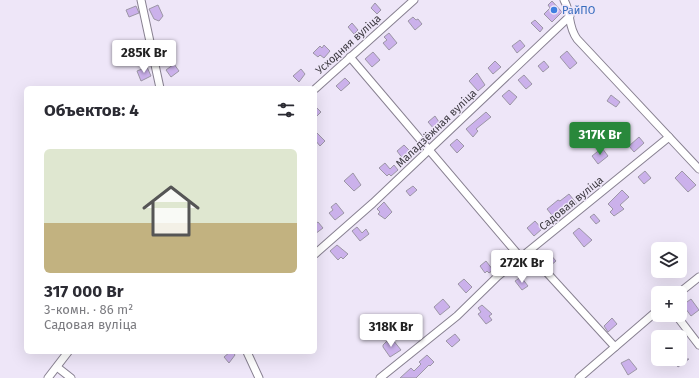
<!DOCTYPE html>
<html lang="ru">
<meta charset="utf-8">
<style>
:root{--surface:#fff;--page:#f2f2f3;--text:#2b2b33;--muted:#7c7c81;--line:#e1e1e2;--accent:#29883b}
body{margin:0;font-family:"Fira Sans",sans-serif;background:var(--page);color:var(--text);height:100vh;display:flex;flex-direction:column;font-size:15px;white-space:nowrap}
*{box-sizing:border-box;margin:0}
p{font-size:13px;color:var(--muted)}
.icon{flex:none;width:22px;height:22px;fill:none;stroke:currentColor;stroke-width:2;stroke-linecap:round;stroke-linejoin:round}
.map{position:relative;flex:1;overflow:hidden}
.side{position:absolute;left:24px;top:86px;width:293px;height:268px;display:flex;flex-direction:column;background:var(--surface);border-radius:6px;box-shadow:0 4px 16px #0002}
.side>*{flex:none}
.tools{position:absolute;left:651px;top:242px;display:grid;gap:8px}
.tools a{display:grid;place-items:center;width:36px;height:36px;border-radius:6px;background:var(--surface);box-shadow:0 4px 16px #0002;font-size:20px}
.price{position:absolute;translate:-50% -34px;padding:0 9px;border-radius:4px;background:#fff;color:#222;font-size:13px;line-height:26px;filter:drop-shadow(0 1px 2px #0008)}
.price::after{content:'';position:absolute;left:50%;top:24px;width:12px;height:9px;margin-left:-6px;background:inherit;clip-path:polygon(0 0,100% 0,50% 100%)}
.price.selected{background:var(--accent);color:#fff}
ul{padding:0;list-style:none}
li{display:grid;align-content:center;gap:8px;height:212px;padding:0 20px}
li+li{border-top:1px solid var(--line)}
li span{display:grid;place-items:center;height:124px;border-radius:6px;color:#555}
li>.icon{margin-inline-start:auto}
span .icon{width:72px;height:72px;fill:#fffc;stroke-width:1}
li b{font-size:17px}
h2{display:flex;justify-content:space-between;align-items:center;height:48px;padding:0 20px;font-size:17px}
.map>svg:first-child{display:block}
.building{fill:#cbb1eb;stroke:#9c96a6}
.lines{fill:none;stroke-linecap:round;stroke-linejoin:round}
.street-casing{stroke:#888191;stroke-width:9}
.street{stroke:#fff;stroke-width:7}
.shop-dot{fill:#3f7fe0;stroke:#eee6f8;stroke-width:1.5}
.labels{text-anchor:middle;stroke-width:3;stroke-linejoin:round;paint-order:stroke}
.shop-label{font-size:11px;fill:#366cbe;stroke:#eee6f8;text-anchor:start}
.street-label{font-size:11px;fill:#3d3a41;stroke:#eee6f8}
</style>
<div class="map">
<svg width="699" height="378" viewBox="0 0 699 378">
<rect width="100%" height="100%" fill="#eee6f8"/>
<!-- building -->
<g class="building">
<polygon points="552,1 562,12 552,22 544,14 550,8 548,5"/>
<polygon points="375,3 381,10 377,14 371,8"/>
<polygon points="158,5 163,16 159,21 154,19 149,9"/>
<polygon points="136,6 139,13 129,17 126,10"/>
<polygon points="413,17 416,20 418,19 422,24 415,30 408,21"/>
<polygon points="535,20 543,28 540,32 531,23"/>
<polygon points="352,23 358,30 354,34 348,27"/>
<polygon points="389,33 397,43 389,50 383,43 387,40 384,37"/>
<polygon points="520,40 525,46 517,53 512,46"/>
<polygon points="324,45 330,51 324,58 320,55 318,57 313,53 320,46 322,48"/>
<polygon points="143,49 147,54 138,61 134,55"/>
<polygon points="567,51 577,63 570,69 560,57"/>
<polygon points="373,52 380,60 372,67 365,59"/>
<polygon points="495,61 501,67 493,74 488,68"/>
<polygon points="544,61 549,67 543,72 538,66"/>
<polygon points="174,64 179,71 171,77 166,70"/>
<polygon points="147,67 151,76 141,81 137,71"/>
<polygon points="301,69 305,74 299,82 293,76"/>
<polygon points="477,73 485,85 478,91 469,81"/>
<polygon points="524,75 532,84 526,89 518,80"/>
<polygon points="345,78 350,83 341,91 336,86"/>
<polygon points="509,90 517,97 510,105 502,96"/>
<polygon points="611,95 620,102 616,107 607,101"/>
<polygon points="315,106 321,112 315,118"/>
<polygon points="486,112 491,117 476,129 478,131 473,137 466,129"/>
<polygon points="435,116 441,125 435,130 428,122"/>
<polygon points="315,131 325,141 320,146 315,140"/>
<polygon points="639,137 644,143 634,152 629,146"/>
<polygon points="457,139 464,146 457,153 450,145"/>
<polygon points="404,145 411,152 403,159 397,151"/>
<polygon points="602,148 608,156 598,164 592,156"/>
<polygon points="385,163 390,169 394,165 398,170 391,176 389,174 387,176 379,168"/>
<polygon points="645,171 651,178 644,184 638,177"/>
<polygon points="682,171 696,185 688,192 675,178"/>
<polygon points="353,173 361,185 354,191 344,181"/>
<polygon points="413,186 417,190 410,196 406,191"/>
<polygon points="622,190 629,197 620,205 624,209 614,216 610,212 613,209 608,204"/>
<polygon points="569,194 577,204 555,219 547,209 558,200 560,201"/>
<polygon points="384,202 392,212 385,219 378,214 380,212 377,209"/>
<polygon points="336,203 344,213 335,220 329,213 333,210 331,207"/>
<polygon points="594,214 600,221 596,224 590,217"/>
<polygon points="535,221 542,229 534,236 527,228"/>
<polygon points="318,222 323,228 315,234 315,224"/>
<polygon points="357,227 362,233 366,229 369,234 360,241 352,231"/>
<polygon points="579,228 592,240 584,247 573,233"/>
<polygon points="337,245 348,254 343,259 341,257 338,260 330,251"/>
<polygon points="500,250 508,258 502,263 494,255"/>
<polygon points="549,253 556,261 550,266 543,258"/>
<polygon points="486,261 493,270 489,273 487,271 485,273 480,266"/>
<polygon points="521,277 528,286 522,290 515,281"/>
<polygon points="464,279 472,287 466,293 458,284"/>
<polygon points="443,299 450,307 440,315 434,307"/>
<polygon points="691,299 699,310 691,316 683,305"/>
<polygon points="482,305 492,314 489,316 492,320 486,324 478,314 481,312 478,308"/>
<polygon points="612,318 617,324 608,332 604,326"/>
<polygon points="413,328 417,332 409,339 405,334"/>
<polygon points="455,334 460,340 452,347 446,341"/>
<polygon points="393,340 401,350 390,357 383,347 383,345 387,341 389,344"/>
<polygon points="680,351 686,359 689,359 678,367 672,359 680,359"/>
<polygon points="230,352 233,352 235,355 229,363 224,357"/>
<polygon points="427,355 434,362 430,366 429,365 416,378 400,378 411,368 414,371 421,364 419,362"/>
<polygon points="629,359 637,369 628,375 621,363"/>
</g>
<g class="lines">
<defs>
<g id="street">
<polyline points="141,0 160,88"/>
<path d="M 564,0 C 572,14 567,25 577,39 L 699,169"/>
<polyline points="350,57 521,258"/>
<polyline points="315,89 414,0"/>
<polyline points="528,252 615,347"/>
<polyline points="315,254 373,203 570,16"/>
<polyline points="679,293 699,277"/>
<polyline points="676,315 699,345"/>
<polyline points="247,352 259,378"/>
<polyline points="57,367 71,378"/>
<polyline points="48,378 68,352"/>
<polyline points="380,378 457,316 498,276 669,137"/>
<polyline points="579,378 658,310"/>
</g>
</defs>
<!-- street casing -->
<use href="#street" class="street-casing"/>
<!-- street -->
<use href="#street" class="street"/>
</g>
<!-- markers -->
<circle class="shop-dot" cx="554" cy="10" r="4"/>
<g class="labels">
<!-- shop labels -->
<g class="shop-label">
<text x="562" y="14">РайПО</text>
</g>
<!-- street labels -->
<g class="street-label">
<text transform="translate(348 44) rotate(-42)" y="4">Усходняя вуліца</text>
<text transform="translate(436 128) rotate(-44)" y="4">Маладзёжная вуліца</text>
<text transform="translate(571 203) rotate(-39)" y="4">Садовая вуліца</text>
</g>
</g>
</svg>
<div class="tools">
<a><svg class="icon" aria-label="layers" viewBox="0 0 24 24"><path d="M12 4l9 5-9 5-9-5zM3 14l9 5 9-5"/></svg></a>
<a>+</a>
<a>−</a>
</div>
<b class="price" style="left:144px;top:74px">285K Br</b>
<b class="price selected" style="left:600px;top:156px">317K Br</b>
<b class="price" style="left:522px;top:284px">272K Br</b>
<b class="price" style="left:391px;top:348px">318K Br</b>
<section class="side">
<h2>Объектов: 4<svg class="icon" aria-label="filters" viewBox="0 0 24 24"><path d="M4 7h16M4 17h16"/><circle cx="9" cy="7" r="2"/><circle cx="15" cy="17" r="2"/></svg></h2>
<ul>
<li><span style="background:linear-gradient(#dfe7d0 60%,#c2b280 0)"><svg class="icon" aria-label="home" viewBox="0 0 24 24"><path d="M3 11l9-7 9 7M6 9v11h12V9"/></svg></span><div><b>317 000 Br</b><p>3-комн. · 86 m²</p><p>Садовая вуліца</p></div></li>
</ul>
</section>
</div>
